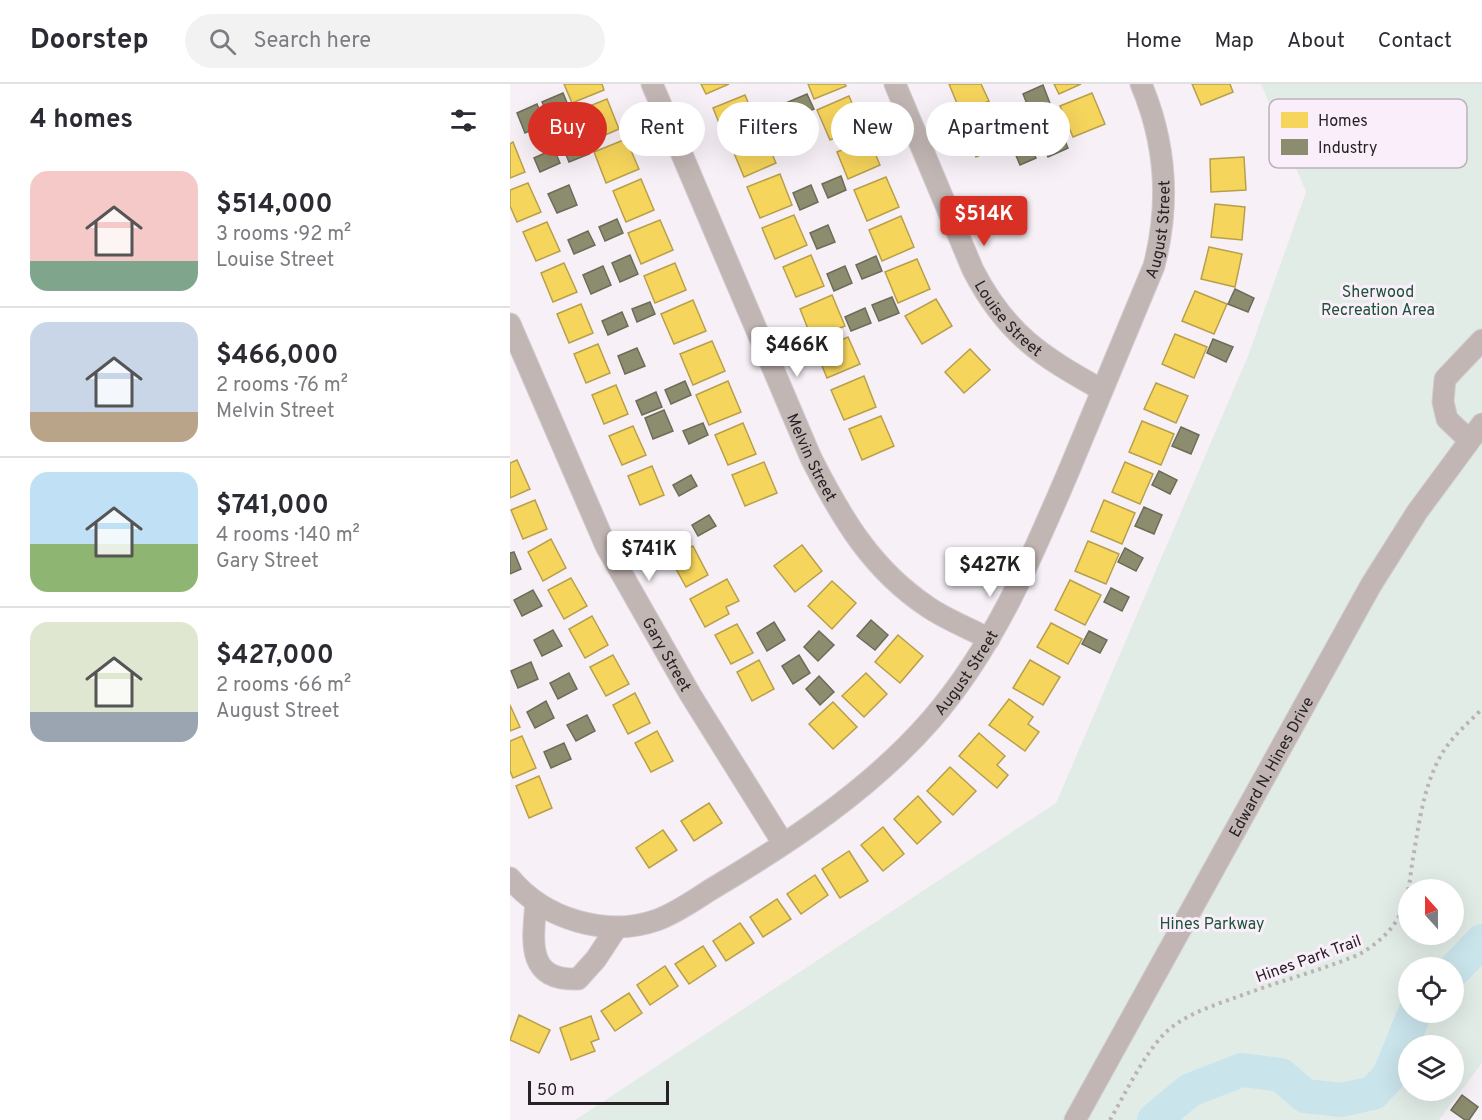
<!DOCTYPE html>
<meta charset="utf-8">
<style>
:root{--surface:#fff;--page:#f2f2f3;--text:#2b2b33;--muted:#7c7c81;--line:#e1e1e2;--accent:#d93025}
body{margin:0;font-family:Overpass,sans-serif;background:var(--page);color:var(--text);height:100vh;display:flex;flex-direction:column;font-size:22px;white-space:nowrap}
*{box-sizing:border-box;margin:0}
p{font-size:20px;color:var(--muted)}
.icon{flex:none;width:33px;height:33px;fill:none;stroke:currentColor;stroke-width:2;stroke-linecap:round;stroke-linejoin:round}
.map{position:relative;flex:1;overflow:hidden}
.sheet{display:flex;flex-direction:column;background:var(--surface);width:510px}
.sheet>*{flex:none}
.hud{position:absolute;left:18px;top:18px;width:570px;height:54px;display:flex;gap:12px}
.needle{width:39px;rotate:339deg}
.controls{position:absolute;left:888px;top:795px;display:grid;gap:12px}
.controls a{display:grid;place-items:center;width:66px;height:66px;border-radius:50%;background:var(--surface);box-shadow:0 6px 24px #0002;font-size:30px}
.scale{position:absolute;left:18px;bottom:15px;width:141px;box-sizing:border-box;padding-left:6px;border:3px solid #262226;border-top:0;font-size:16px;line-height:21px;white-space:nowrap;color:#262226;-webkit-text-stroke:4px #faeefa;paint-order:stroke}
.price{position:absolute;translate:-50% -51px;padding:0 14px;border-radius:6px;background:#fff;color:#222;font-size:20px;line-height:39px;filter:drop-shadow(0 2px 3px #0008)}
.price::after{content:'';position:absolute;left:50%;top:36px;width:18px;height:14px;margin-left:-9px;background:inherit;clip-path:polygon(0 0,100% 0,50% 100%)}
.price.active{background:var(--accent);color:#fff}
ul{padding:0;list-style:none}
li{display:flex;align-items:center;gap:18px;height:150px;padding:0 30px}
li+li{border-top:2px solid var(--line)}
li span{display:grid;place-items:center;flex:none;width:168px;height:120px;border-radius:18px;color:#555}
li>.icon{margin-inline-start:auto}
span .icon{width:72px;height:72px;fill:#fffc;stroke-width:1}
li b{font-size:26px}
h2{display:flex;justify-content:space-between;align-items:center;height:72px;padding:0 30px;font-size:26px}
.tag{padding:0 21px;border-radius:27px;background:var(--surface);box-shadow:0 6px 24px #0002;font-size:21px;line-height:54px}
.tag.active{background:var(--accent);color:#fff}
header{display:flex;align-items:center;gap:36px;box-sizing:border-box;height:84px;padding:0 30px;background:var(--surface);border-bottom:2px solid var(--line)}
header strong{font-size:28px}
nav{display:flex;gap:33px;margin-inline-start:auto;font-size:21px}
.search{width:420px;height:54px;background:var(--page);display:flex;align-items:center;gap:15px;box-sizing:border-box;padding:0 21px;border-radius:33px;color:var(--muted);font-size:22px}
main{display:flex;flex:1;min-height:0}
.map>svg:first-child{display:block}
.green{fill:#e2ece6;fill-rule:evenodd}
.homes{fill:#f6d55c;stroke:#b89f4c;stroke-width:1.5}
.industry{fill:#8c8c6e;stroke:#6d6c58;stroke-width:1.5}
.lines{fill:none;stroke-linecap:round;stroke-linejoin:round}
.river{stroke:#cae4eb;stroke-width:34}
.minor-casing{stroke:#d1cdd1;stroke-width:23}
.path{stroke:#bcb4b4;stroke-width:4;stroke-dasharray:3 4.5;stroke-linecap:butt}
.minor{stroke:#c2b6b4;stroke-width:21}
.labels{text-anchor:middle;stroke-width:6;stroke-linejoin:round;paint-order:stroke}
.street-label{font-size:16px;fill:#262226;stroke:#faeefa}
.park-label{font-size:16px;fill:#1c5237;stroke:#faeefa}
.key{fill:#faeefa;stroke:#bab1ba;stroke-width:1.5}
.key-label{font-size:16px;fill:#262226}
</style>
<header>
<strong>Doorstep</strong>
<div class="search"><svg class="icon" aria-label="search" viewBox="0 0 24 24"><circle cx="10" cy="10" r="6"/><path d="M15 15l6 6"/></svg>Search here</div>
<nav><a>Home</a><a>Map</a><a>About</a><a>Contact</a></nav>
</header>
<main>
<section class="sheet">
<h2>4 homes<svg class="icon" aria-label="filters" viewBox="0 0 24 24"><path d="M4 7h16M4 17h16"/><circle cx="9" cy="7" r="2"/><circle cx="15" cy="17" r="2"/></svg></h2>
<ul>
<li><span style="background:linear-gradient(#f6c9c9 75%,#7fa58c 0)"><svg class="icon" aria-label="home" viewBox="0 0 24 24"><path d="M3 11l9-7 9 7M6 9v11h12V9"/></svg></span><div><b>$514,000</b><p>3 rooms · 92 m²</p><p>Louise Street</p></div></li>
<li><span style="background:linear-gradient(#c9d6e8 75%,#b9a48a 0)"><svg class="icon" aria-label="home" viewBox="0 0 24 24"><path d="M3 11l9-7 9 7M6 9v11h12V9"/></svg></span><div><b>$466,000</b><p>2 rooms · 76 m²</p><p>Melvin Street</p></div></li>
<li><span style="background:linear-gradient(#bfe0f5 60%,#8fb573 0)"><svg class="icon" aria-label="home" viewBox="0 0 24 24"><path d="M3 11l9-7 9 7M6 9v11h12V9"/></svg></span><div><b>$741,000</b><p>4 rooms · 140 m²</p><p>Gary Street</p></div></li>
<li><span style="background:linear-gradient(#dfe7d0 75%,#9aa5b1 0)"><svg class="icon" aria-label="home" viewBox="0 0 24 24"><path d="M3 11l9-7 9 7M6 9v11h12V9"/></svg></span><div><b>$427,000</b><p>2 rooms · 66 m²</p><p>August Street</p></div></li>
</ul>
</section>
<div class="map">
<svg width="972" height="1036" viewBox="0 0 972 1036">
<rect width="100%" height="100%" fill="#f7f1f7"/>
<!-- green -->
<path class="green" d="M 751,0 L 972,0 L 972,979 L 929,1036 L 65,1036 L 546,719 L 738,272 L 796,108 ZM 898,806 L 944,806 L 944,850 L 898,850 ZM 898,884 L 944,884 L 944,928 L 898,928 ZM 898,962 L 944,962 L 944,1006 L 898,1006 Z"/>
<!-- homes -->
<g class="homes">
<polygon points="54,0 92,0 94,6 62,19"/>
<polygon points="191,0 219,0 196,10"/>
<polygon points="298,0 335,0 336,2 304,15"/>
<polygon points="439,0 471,0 479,17 451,29"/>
<polygon points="544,0 571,0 549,10"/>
<polygon points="682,0 720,0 723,8 691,21"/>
<polygon points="582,9 595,40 563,53 550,22"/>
<polygon points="235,11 246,37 214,51 203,24"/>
<polygon points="339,12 352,43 320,56 307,26"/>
<polygon points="97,15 109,45 77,59 65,28"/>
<polygon points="486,29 498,59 466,73 453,42"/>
<polygon points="253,49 266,79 234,93 221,62"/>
<polygon points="116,55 129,85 96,99 84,68"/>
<polygon points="359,55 370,81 338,95 327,68"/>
<polygon points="3,58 15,88 0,94 0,60"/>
<polygon points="734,73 736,106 701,108 700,75"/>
<polygon points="270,90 282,121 250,134 237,103"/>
<polygon points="376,93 389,123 357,137 344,106"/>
<polygon points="131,95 144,126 116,138 103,107"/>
<polygon points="18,99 31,128 7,138 0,122 0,106"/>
<polygon points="705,120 735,123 732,156 701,153"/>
<polygon points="284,131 297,161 265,175 252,144"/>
<polygon points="391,132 404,163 372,177 359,146"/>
<polygon points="150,136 163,166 131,180 118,149"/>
<polygon points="37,138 50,167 26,177 13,148"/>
<polygon points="699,163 732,170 725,203 691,195"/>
<polygon points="301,171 314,202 286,213 273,183"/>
<polygon points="407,175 420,205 388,219 375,188"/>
<polygon points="54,179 67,208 43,218 31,189"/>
<polygon points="165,179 176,206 145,219 134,192"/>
<polygon points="685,207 717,220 704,250 672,237"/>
<polygon points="322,211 335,242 302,255 290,225"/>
<polygon points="426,215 442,242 412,260 395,232"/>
<polygon points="183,216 196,247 164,260 151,230"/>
<polygon points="71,220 83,249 59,259 47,230"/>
<polygon points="665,250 697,263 684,294 652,280"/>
<polygon points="338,253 350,280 317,294 306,267"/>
<polygon points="202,257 215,287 183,301 170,270"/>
<polygon points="88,260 100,289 76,299 64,270"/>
<polygon points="460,265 480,286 454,309 435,288"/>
<polygon points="354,292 366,323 334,336 321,306"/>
<polygon points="218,297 231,328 199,341 186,311"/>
<polygon points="646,299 678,312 666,339 634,325"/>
<polygon points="106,301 118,330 94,340 82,311"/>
<polygon points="371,332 384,362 352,376 339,345"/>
<polygon points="632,337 664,350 651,381 619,368"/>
<polygon points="233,339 246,370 218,381 205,351"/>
<polygon points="123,342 136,371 112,381 99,352"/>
<polygon points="7,376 20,405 0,414 0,379"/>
<polygon points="254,378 267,409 235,422 222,391"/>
<polygon points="615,378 643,390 630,420 602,408"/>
<polygon points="142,382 154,411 130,421 118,392"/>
<polygon points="25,416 37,445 13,455 1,426"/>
<polygon points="594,416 625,429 612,460 581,447"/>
<polygon points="41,455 56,484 33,497 18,468"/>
<polygon points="578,457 609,470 596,500 565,487"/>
<polygon points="292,461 312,487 285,508 264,482"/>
<polygon points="183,462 198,491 176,503 160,474"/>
<polygon points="61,494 77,522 54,535 38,506"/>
<polygon points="217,495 229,517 216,523 219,530 195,543 180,515"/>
<polygon points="560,496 591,511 575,541 545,526"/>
<polygon points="322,497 346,519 322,545 298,522"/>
<polygon points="82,532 98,561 75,574 59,545"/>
<polygon points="541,539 572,555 558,580 527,563"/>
<polygon points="227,540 243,569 221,580 205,551"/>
<polygon points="388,551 413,572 390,599 365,578"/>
<polygon points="103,571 119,600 96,612 80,583"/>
<polygon points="249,576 264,605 242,617 227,588"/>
<polygon points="520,576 550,593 533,621 503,604"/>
<polygon points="356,589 377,610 354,633 332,612"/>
<polygon points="125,609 140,639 118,650 103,621"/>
<polygon points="499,615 523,633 518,640 529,648 515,667 479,641"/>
<polygon points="323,618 347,643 323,665 299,640"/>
<polygon points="0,621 10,643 0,647"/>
<polygon points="147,647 163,677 141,688 125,659"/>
<polygon points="469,649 495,672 487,681 498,691 487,704 449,672"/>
<polygon points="12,652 26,684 3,694 0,687 0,657"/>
<polygon points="440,683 466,707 443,731 417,707"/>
<polygon points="29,692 42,724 19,734 6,702"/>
<polygon points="408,712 431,738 407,760 384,735"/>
<polygon points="199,719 212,739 184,757 171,737"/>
<polygon points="373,743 394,770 373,787 351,761"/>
<polygon points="153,746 167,766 139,784 126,764"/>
<polygon points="339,767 358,797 330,814 312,785"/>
<polygon points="305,791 318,811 291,830 277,810"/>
<polygon points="267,815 281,835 253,853 240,833"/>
<polygon points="230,839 244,859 216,877 203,857"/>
<polygon points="193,862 206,882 179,900 165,880"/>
<polygon points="155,882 168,902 140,921 127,901"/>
<polygon points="119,909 132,929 105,947 91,927"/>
<polygon points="9,931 40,946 29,969 0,956"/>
<polygon points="81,932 89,955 81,958 85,967 61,976 50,944"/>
</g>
<!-- industry -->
<g class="industry">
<polygon points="533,1 541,22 521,30 513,10"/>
<polygon points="53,9 61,28 40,37 32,18"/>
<polygon points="297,10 304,25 282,34 276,19"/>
<polygon points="27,20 35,40 15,49 7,29"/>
<polygon points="269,23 274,36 255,45 249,31"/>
<polygon points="551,47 558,64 538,73 531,56"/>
<polygon points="71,50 79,70 59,78 51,59"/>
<polygon points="518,55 526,74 510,81 502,62"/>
<polygon points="44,65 50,79 30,88 24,74"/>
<polygon points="331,92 336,106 318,114 312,100"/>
<polygon points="59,101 67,121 47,129 38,110"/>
<polygon points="301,101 308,118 290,126 283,109"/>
<polygon points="107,135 113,149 95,157 89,143"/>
<polygon points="318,141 325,158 307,165 300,149"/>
<polygon points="78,147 85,161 64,170 58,156"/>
<polygon points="120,171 128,190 110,198 102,179"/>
<polygon points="366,172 372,187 352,195 346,181"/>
<polygon points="93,182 101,201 81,210 73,191"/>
<polygon points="335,182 342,199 324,207 317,190"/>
<polygon points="725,205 744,214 738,228 718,220"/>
<polygon points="382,213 389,229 369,237 362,221"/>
<polygon points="140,218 145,230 127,238 122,225"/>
<polygon points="355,224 361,239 341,247 335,233"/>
<polygon points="112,228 118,242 98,251 92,237"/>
<polygon points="703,255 723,263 716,278 697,269"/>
<polygon points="127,264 135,282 115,290 108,272"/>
<polygon points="175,297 181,311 161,320 155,306"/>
<polygon points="146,308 152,323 132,331 126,317"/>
<polygon points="154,326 163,347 143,355 135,334"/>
<polygon points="193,339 198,351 179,360 173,347"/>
<polygon points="671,343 689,351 681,370 662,362"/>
<polygon points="649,387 667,396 660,410 642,401"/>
<polygon points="181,391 187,402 169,412 163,401"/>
<polygon points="634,423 652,431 644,450 625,442"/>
<polygon points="199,431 206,442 188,452 182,441"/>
<polygon points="615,464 633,474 626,487 608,478"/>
<polygon points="4,468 11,485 0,490 0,469"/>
<polygon points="601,504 619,513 612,527 594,518"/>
<polygon points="23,506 32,522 12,532 4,516"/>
<polygon points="361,536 378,551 365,566 347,552"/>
<polygon points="264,538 275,556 257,567 247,549"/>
<polygon points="43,546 52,562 32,572 24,556"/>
<polygon points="309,547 324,561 308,577 294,563"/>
<polygon points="579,547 597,556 590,569 572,560"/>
<polygon points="289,571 300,589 283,600 272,582"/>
<polygon points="21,578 28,595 8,604 1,587"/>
<polygon points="59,589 67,605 48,615 40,599"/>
<polygon points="309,592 324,608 310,621 296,605"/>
<polygon points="36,617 44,634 25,644 17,628"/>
<polygon points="77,631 85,647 66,657 57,641"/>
<polygon points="54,659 61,675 41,684 34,668"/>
<polygon points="952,1011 968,1023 959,1036 955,1036 941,1026"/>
</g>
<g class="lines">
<!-- river -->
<g class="river">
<polyline points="944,886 972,857"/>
<polyline points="644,1036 680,1006 732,986 771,991 795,1012 831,1016 863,1009 879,992 905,928"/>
</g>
<defs>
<g id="minor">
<path id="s1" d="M 142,0 L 301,374 C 331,433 361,485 418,523 C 437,536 459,544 479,555"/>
<path id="s2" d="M 385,0 L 463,186 C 496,250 531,272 592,306"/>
<path id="s3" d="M 0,240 L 96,462 L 180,610 L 273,759"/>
<polyline points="959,356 937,335 933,318 935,295 972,256"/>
<path id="s4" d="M 0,794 C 34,835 96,854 147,836 C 166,829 183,817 200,806 C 279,759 360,706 421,636 C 485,562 522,473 560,384 C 588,316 616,249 644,182 C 660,120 656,59 631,0"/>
<path d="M 26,818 C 23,856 15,897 68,895 L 86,875 L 107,843"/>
<path id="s5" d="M 565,1036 L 861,501 L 907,428 L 972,340"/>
</g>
</defs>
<!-- minor casing -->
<use href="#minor" class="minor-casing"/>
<!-- path -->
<path class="path" d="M 600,1036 C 615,1010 633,972 654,950 C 673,931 702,922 727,913 C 767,898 808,887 848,871 C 868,860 887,843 894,821 C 899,808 900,794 902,780 C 908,747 912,708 928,677 C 938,656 955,642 972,625"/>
<!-- minor -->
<use href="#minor" class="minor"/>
</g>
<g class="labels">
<!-- street labels -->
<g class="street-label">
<text dy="6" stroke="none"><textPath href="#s4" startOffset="1048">August Street</textPath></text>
<text dy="6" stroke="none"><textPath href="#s2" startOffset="262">Louise Street</textPath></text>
<text dy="6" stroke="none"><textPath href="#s1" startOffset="406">Melvin Street</textPath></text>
<text dy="6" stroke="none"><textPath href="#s3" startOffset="366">Gary Street</textPath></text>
<text dy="6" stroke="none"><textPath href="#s4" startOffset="562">August Street</textPath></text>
<text dy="6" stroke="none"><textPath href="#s5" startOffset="404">Edward N. Hines Drive</textPath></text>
<text transform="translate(798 874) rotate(-20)" y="6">Hines Park Trail</text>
</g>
<!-- park labels -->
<g class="park-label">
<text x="868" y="213">Sherwood<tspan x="868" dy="18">Recreation Area</tspan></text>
<text x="702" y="845">Hines Parkway</text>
</g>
</g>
<!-- legend -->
<rect x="759" y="15" width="198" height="69" rx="9" class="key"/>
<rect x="771" y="28" width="27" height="16" fill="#f6d55c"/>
<rect x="771" y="55" width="27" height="16" fill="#8c8c6e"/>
<g class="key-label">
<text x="808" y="42">Homes</text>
<text x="808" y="69">Industry</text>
</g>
</svg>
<div class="controls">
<a><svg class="needle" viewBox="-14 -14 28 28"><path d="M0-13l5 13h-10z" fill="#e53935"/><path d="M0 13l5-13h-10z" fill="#7c7c81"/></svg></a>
<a><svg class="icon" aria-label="locate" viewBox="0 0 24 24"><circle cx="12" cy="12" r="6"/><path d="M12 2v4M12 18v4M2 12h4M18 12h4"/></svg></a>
<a><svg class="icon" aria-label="layers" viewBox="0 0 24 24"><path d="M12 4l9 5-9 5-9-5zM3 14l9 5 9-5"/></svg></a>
</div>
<div class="scale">50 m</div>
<b class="price active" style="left:474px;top:163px">$514K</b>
<b class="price" style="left:287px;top:294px">$466K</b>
<b class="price" style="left:139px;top:498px">$741K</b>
<b class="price" style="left:480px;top:514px">$427K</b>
<div class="hud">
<a class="tag active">Buy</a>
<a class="tag">Rent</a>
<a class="tag">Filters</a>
<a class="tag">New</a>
<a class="tag">Apartment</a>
</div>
</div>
</main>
